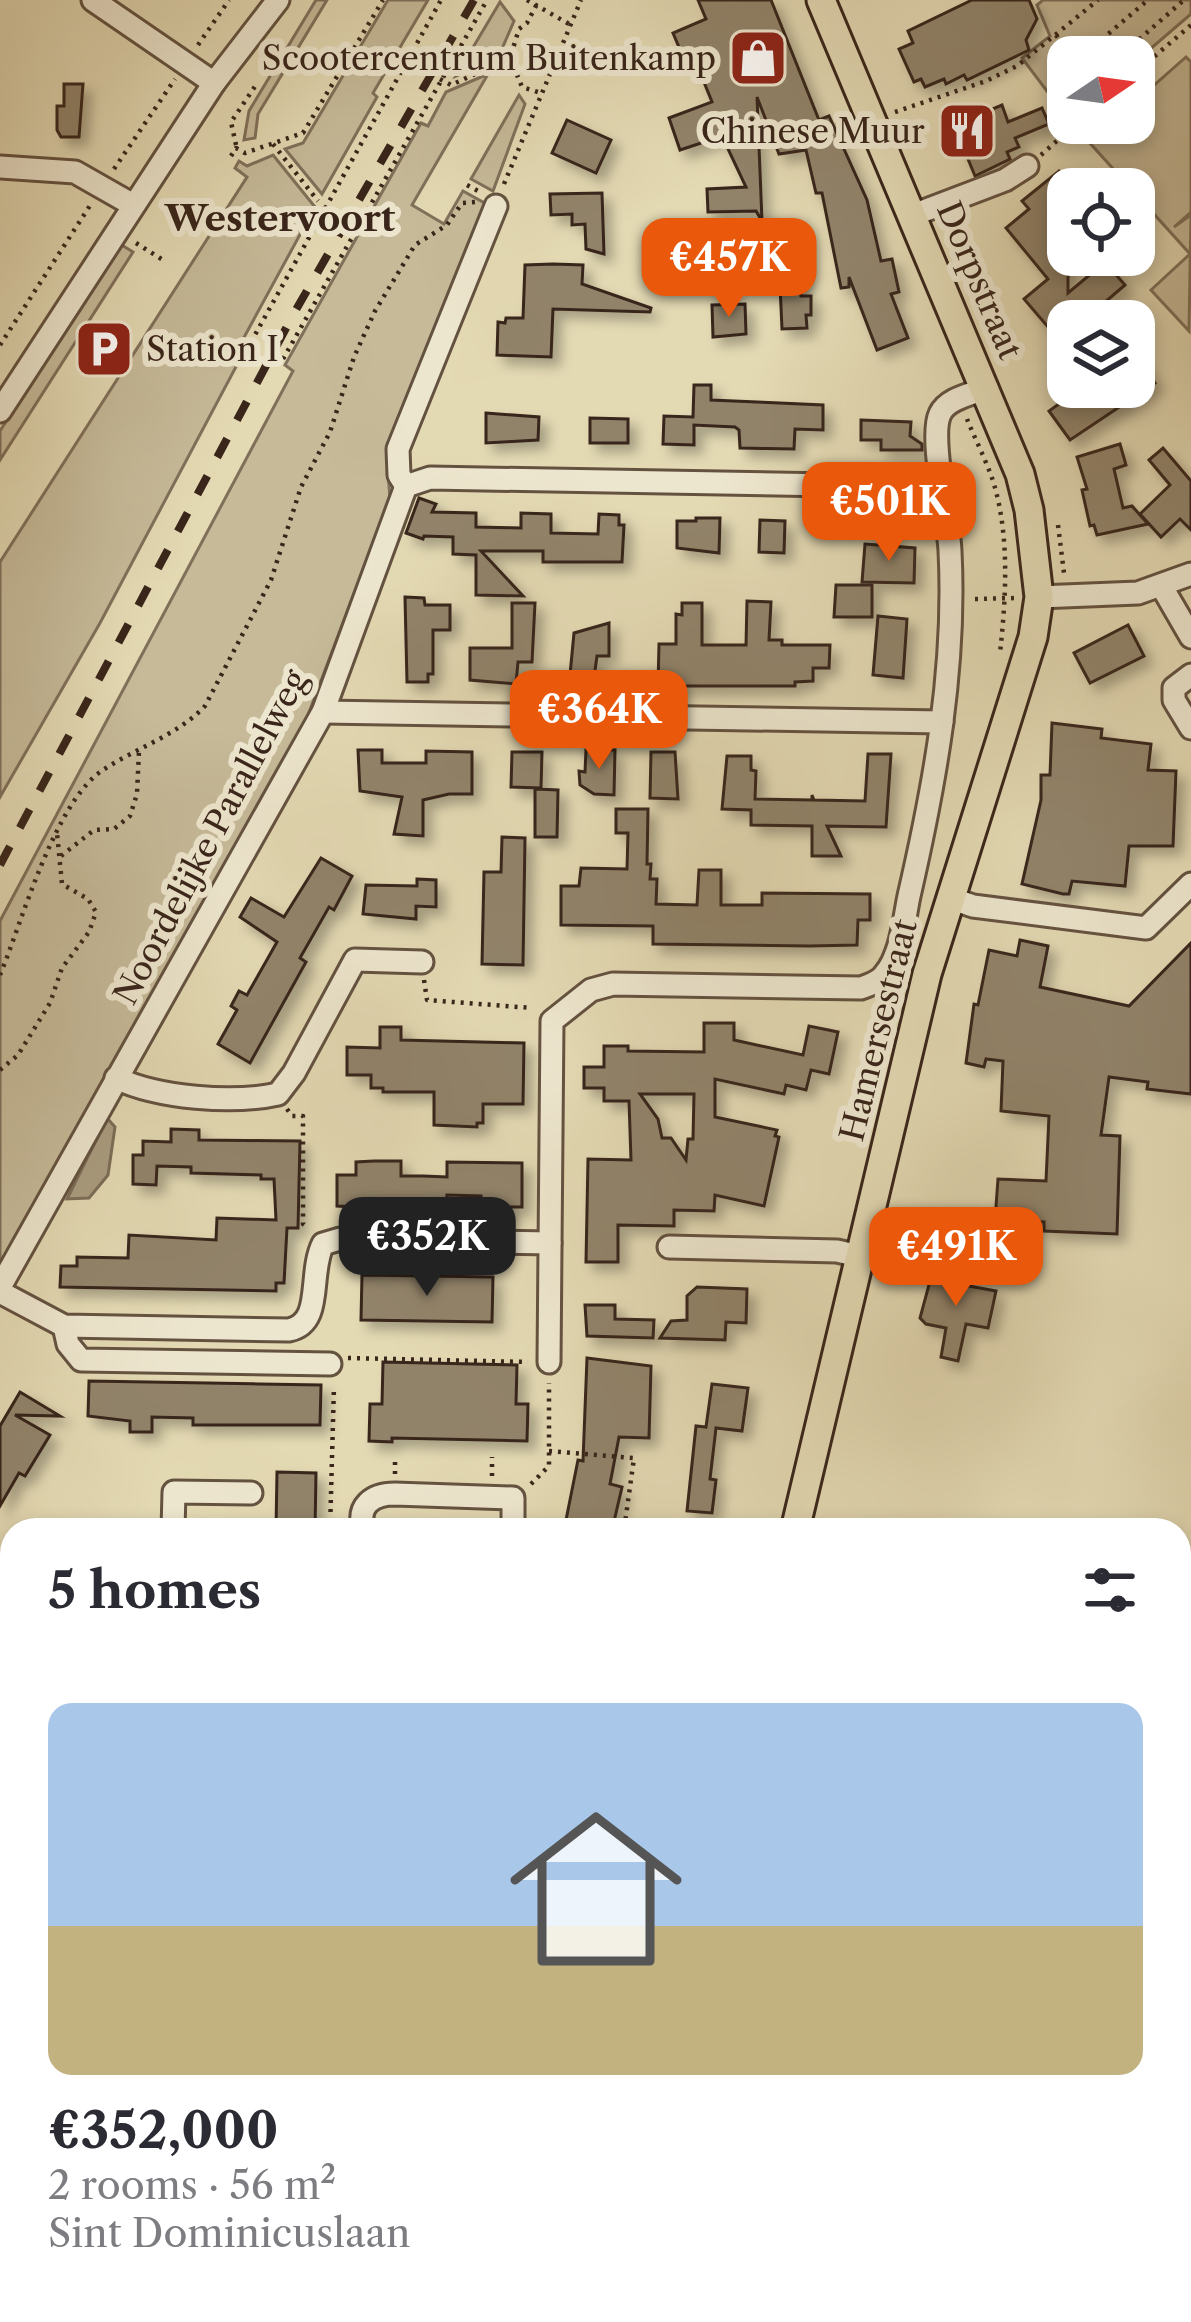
<!DOCTYPE html>
<meta charset="utf-8">
<style>
:root{--surface:#fff;--page:#f2f2f3;--text:#2b2b33;--muted:#7c7c81;--accent:#ea580c}
body{margin:0;font-family:"Libre Caslon Text",serif;background:var(--page);color:var(--text);height:100vh;display:flex;flex-direction:column;font-size:45px;white-space:nowrap}
*{box-sizing:border-box;margin:0}
p{font-size:39px;color:var(--muted)}
.icon{flex:none;width:66px;height:66px;fill:none;stroke:currentColor;stroke-width:2;stroke-linecap:round;stroke-linejoin:round}
.map{position:relative;flex:1;overflow:hidden}
.panel{position:absolute;left:0px;top:1518px;width:1191px;height:804px;display:flex;flex-direction:column;background:var(--surface);border-radius:36px 36px 0 0;box-shadow:0 6px 18px #0003}
.panel>*{flex:none}
.needle{width:78px;rotate:77deg}
.controls{position:absolute;left:1047px;top:36px;display:grid;gap:24px}
.controls a{display:grid;place-items:center;width:108px;height:108px;border-radius:24px;background:var(--surface);box-shadow:0 6px 18px #0003;font-size:60px}
.price{position:absolute;translate:-50% -102px;padding:0 27px;border-radius:24px;background:var(--accent);color:#fff;font-size:39px;line-height:78px;filter:drop-shadow(0 3px 6px #0008)}
.price::after{content:'';position:absolute;left:50%;top:72px;width:36px;height:27px;margin-left:-18px;background:inherit;clip-path:polygon(0 0,100% 0,50% 100%)}
.price.on{background:#222;color:#fff}
ul{padding:0;list-style:none}
li{display:grid;align-content:center;gap:24px;height:636px;padding:0 48px}
li span{display:grid;place-items:center;height:372px;border-radius:24px;color:#555}
li>.icon{margin-inline-start:auto}
span .icon{width:216px;height:216px;fill:#fffc;stroke-width:1}
li b{font-size:51px}
h2{display:flex;justify-content:space-between;align-items:center;height:144px;padding:0 48px;font-size:51px}
.map>svg:first-child{display:block}
.green{fill:#c6ba99;stroke:#80705a;stroke-width:3}
.water{fill:#a99c7f;stroke:#7c6c57;stroke-width:3}
.building{fill:#91836a;stroke:#39251a;stroke-width:3;fill-rule:evenodd;filter:url(#shadow)}
.lines{fill:none;stroke-linecap:round;stroke-linejoin:round}
.minor-casing{stroke:#645240;stroke-width:27}
.major-casing{stroke:#39251a;stroke-width:33}
.path{stroke:#39251a;stroke-width:4.5;stroke-dasharray:3 6;stroke-linecap:butt}
.minor{stroke:#ede6ce;stroke-width:21}
.major{stroke:#e3d9b3;stroke-width:27}
.rail{stroke:#39251a;stroke-width:8;stroke-dasharray:21 21;stroke-linecap:butt}
.labels{text-anchor:middle;stroke-width:12;stroke-linejoin:round;paint-order:stroke}
.poi-label{font-size:33px;fill:#39251a;stroke:#ede6ce;text-anchor:end}
.street-label{font-size:33px;fill:#39251a;stroke:#ede6ce}
.neighbourhood-label{font-size:36px;font-weight:bold;fill:#39251a;stroke:#ede6ce}
</style>
<div class="map">
<svg width="1191" height="2322" viewBox="0 0 1191 2322">
<defs>
<filter id="shadow"><feDropShadow dx="8" dy="8" stdDeviation="6" flood-color="#0004"/></filter>
</defs>
<rect width="100%" height="100%" fill="#e3d9b3"/>
<filter id="stains"><feTurbulence type="fractalNoise" baseFrequency=".00167" numOctaves="4"/><feColorMatrix values="0 0 0 0 .2 0 0 0 0 .09 0 0 0 0 .02 0 0 0 .5 -.17"/></filter>
<radialGradient id="worn" r=".72"><stop offset=".6" stop-color="#630" stop-opacity="0"/><stop offset="1" stop-color="#630" stop-opacity=".3"/></radialGradient>
<!-- green -->
<g class="green">
<polygon points="316,0 327,0 258,114 255,138 244,140 249,111"/>
<polygon points="388,0 428,0 373,93 377,97 322,194 285,149 303,143"/>
<polygon points="1043,0 1191,0 1191,14 1134,63 1134,57 1068,57 1068,119 1022,58 1050,36 1037,5"/>
<polygon points="500,2 514,21 498,58 456,76"/>
<polygon points="1186,57 1191,62 1191,212 1174,227 1191,215 1189,331 1151,290 1190,254 1080,132 1090,123 1107,123 1094,138 1112,123 1134,123 1134,103"/>
<polygon points="488,74 412,205 444,224 463,191 488,205 387,457 390,499 305,723 0,1266 0,921 293,371 285,365 421,123 428,126 446,92"/>
<polygon points="519,95 525,104 493,191 471,179"/>
<polygon points="273,155 315,207 242,341 247,346 100,623 0,797 0,562 247,177 235,168 239,161 247,166"/>
<polygon points="120,244 133,252 0,460 0,431"/>
</g>
<!-- water -->
<polygon class="water" points="107,1118 115,1127 108,1175 89,1198 67,1199"/>
<!-- building -->
<g class="building">
<polygon points="698,0 771,0 819,120 829,116 867,200 881,261 892,259 899,292 891,294 908,338 877,350 849,277 849,287 841,288 822,193 816,193 806,150 779,154 757,97 762,221 756,211 708,212 707,189 746,187 722,136 680,150 669,118 712,102 693,55 684,59 673,33 706,19"/>
<polygon points="972,0 1029,0 1037,19 1026,40 1029,50 967,80 964,75 946,84 944,79 925,87 921,79 914,82 899,49 913,43 908,31"/>
<polygon points="64,84 83,84 79,137 61,137 57,130 57,106 64,106"/>
<polygon points="1002,105 1008,122 1042,108 1049,124 1015,138 1019,147 1007,152 1010,159 975,176 954,125"/>
<polygon points="567,120 611,140 596,173 552,153"/>
<polygon points="1059,171 1068,182 1068,293 1105,262 1125,285 1089,316 1083,309 1054,334 1024,299 1048,279 1006,228 1029,209 1022,201"/>
<polygon points="602,193 604,254 586,249 585,224 572,225 572,214 551,215 550,194"/>
<polygon points="799,263 801,296 811,296 811,315 806,315 807,328 782,329 779,264"/>
<polygon points="553,264 583,265 582,284 651,308 650,312 553,309 551,357 497,355 498,322 505,323 506,318 523,318 525,265"/>
<polygon points="745,304 746,334 713,337 712,305"/>
<polygon points="1134,353 1155,383 1070,440 1049,411 1074,393 1076,387 1134,387"/>
<polygon points="694,385 711,385 711,400 823,405 823,430 795,429 794,449 740,448 739,430 735,427 694,425 694,445 663,444 664,416 693,417"/>
<polygon points="486,413 539,417 538,440 486,443"/>
<polygon points="590,418 628,419 628,443 590,443"/>
<polygon points="861,420 911,422 910,436 922,444 922,450 881,450 881,440 861,440"/>
<polygon points="1120,444 1126,465 1114,469 1123,508 1132,506 1148,524 1097,535 1094,525 1090,526 1082,490 1087,489 1077,457"/>
<polygon points="1163,448 1191,481 1191,530 1180,519 1161,537 1140,514 1170,485 1149,460"/>
<polygon points="419,498 436,504 432,512 476,513 476,527 521,528 521,513 551,514 551,533 598,534 599,514 619,515 619,525 624,525 622,562 543,562 543,551 481,551 523,596 476,595 476,555 453,554 453,537 424,536 423,539 406,533"/>
<polygon points="696,518 720,518 719,553 677,548 677,521 696,521"/>
<polygon points="760,520 785,521 784,553 759,552"/>
<polygon points="865,544 915,548 914,583 862,582"/>
<polygon points="836,585 872,585 872,617 834,617"/>
<polygon points="405,597 424,598 425,605 450,605 450,630 433,630 433,674 428,674 428,682 407,682"/>
<polygon points="747,601 771,602 769,640 782,640 782,645 830,645 829,668 813,668 813,681 795,682 795,686 658,686 659,644 676,644 676,614 682,615 682,603 702,603 702,645 746,645"/>
<polygon points="512,603 535,603 532,662 518,662 516,684 470,680 470,648 512,648"/>
<polygon points="878,616 907,619 903,678 873,675"/>
<polygon points="609,623 609,656 597,656 593,685 569,685 574,633"/>
<polygon points="1128,625 1144,656 1090,683 1074,653"/>
<polygon points="1052,723 1102,729 1101,738 1151,744 1148,770 1176,771 1173,846 1129,846 1125,886 1072,881 1069,894 1063,894 1022,884 1041,800 1041,775 1050,775"/>
<polygon points="358,750 382,750 382,763 426,763 426,751 472,752 472,794 449,794 423,800 423,836 394,834 402,797 360,791"/>
<polygon points="586,750 615,750 614,795 594,794 580,785 579,771 585,772"/>
<polygon points="512,752 542,752 541,788 511,787"/>
<polygon points="651,752 675,752 678,799 650,798"/>
<polygon points="868,754 891,754 886,827 827,826 841,856 812,856 812,826 751,825 751,810 722,809 727,756 751,756 751,770 756,771 755,799 812,800 812,795 814,800 865,801"/>
<polygon points="535,789 558,790 557,837 535,837"/>
<polygon points="616,809 648,809 647,864 651,864 650,879 657,879 656,904 697,905 699,870 721,870 721,905 762,905 762,893 870,894 870,920 858,920 857,945 809,946 653,944 653,926 561,925 561,886 579,886 581,868 627,869 628,833 616,833"/>
<polygon points="502,837 525,838 523,965 482,964 484,872 501,872"/>
<polygon points="321,858 352,876 334,910 329,907 300,958 306,962 250,1063 218,1044 237,1010 231,1006 239,991 247,995 277,942 240,917 251,898 284,917"/>
<polygon points="417,879 436,880 436,907 416,906 416,919 363,914 366,885 417,886"/>
<polygon points="1020,940 1048,946 1040,987 1129,1006 1191,943 1191,1094 1147,1089 1148,1082 1109,1077 1101,1135 1120,1136 1117,1234 1044,1231 1044,1222 995,1220 998,1179 1046,1181 1049,1116 1001,1111 1003,1061 986,1059 984,1067 966,1063 974,1004 978,1005 989,950 1017,956"/>
<path d="M 704,1023 L 734,1023 L 734,1040 L 803,1055 L 809,1026 L 838,1032 L 829,1074 L 811,1070 L 806,1090 L 786,1085 L 784,1094 L 715,1079 L 715,1117 L 777,1130 L 775,1136 L 779,1137 L 764,1206 L 715,1195 L 714,1211 L 674,1210 L 674,1226 L 618,1225 L 618,1262 L 586,1262 L 588,1159 L 631,1160 L 629,1101 L 604,1101 L 604,1088 L 584,1088 L 584,1067 L 604,1067 L 604,1046 L 628,1046 L 628,1051 L 704,1052 ZM 640,1094 L 694,1094 L 693,1139 L 688,1139 L 686,1160 L 671,1138 L 662,1138 L 658,1119 Z"/>
<polygon points="380,1027 401,1027 401,1040 524,1043 523,1104 483,1104 483,1123 477,1123 477,1127 434,1125 434,1092 383,1092 383,1088 371,1088 371,1075 347,1075 347,1047 380,1048"/>
<polygon points="171,1129 199,1130 199,1140 300,1141 298,1228 287,1228 284,1283 276,1283 276,1291 60,1287 61,1266 77,1266 77,1257 128,1258 129,1235 216,1240 217,1218 276,1220 274,1179 261,1179 261,1175 191,1173 191,1167 157,1166 156,1185 133,1184 133,1155 143,1155 143,1141 171,1142"/>
<polygon points="374,1161 401,1161 401,1176 423,1176 447,1177 447,1162 522,1163 522,1207 508,1207 508,1213 481,1212 481,1196 447,1195 446,1212 337,1206 337,1175 356,1175 356,1162"/>
<polygon points="933,1270 960,1275 958,1284 996,1291 988,1328 966,1324 958,1361 941,1357 946,1328 926,1324 920,1318"/>
<polygon points="362,1275 493,1277 492,1322 361,1320"/>
<polygon points="697,1287 747,1289 746,1323 726,1322 725,1340 660,1338 671,1321 687,1320 687,1296"/>
<polygon points="585,1305 615,1305 615,1319 654,1320 653,1338 587,1336"/>
<polygon points="587,1358 651,1366 649,1438 619,1437 610,1484 622,1487 612,1530 564,1530 578,1460 583,1461"/>
<polygon points="383,1362 517,1365 516,1404 528,1404 527,1441 392,1438 392,1442 369,1441 370,1404 382,1404"/>
<polygon points="89,1381 321,1385 320,1425 193,1425 193,1418 152,1417 152,1432 130,1432 130,1421 88,1416"/>
<polygon points="712,1384 748,1388 742,1431 716,1428 710,1479 716,1480 712,1513 687,1511 696,1426 706,1427"/>
<polygon points="20,1392 60,1416 15,1415 50,1435 25,1476 19,1473 0,1506 0,1426"/>
<polygon points="277,1472 316,1473 315,1530 276,1530"/>
</g>
<g class="lines">
<defs>
<g id="minor">
<polyline points="93,0 214,83"/>
<polyline points="0,167 75,172 133,205"/>
<polyline points="913,215 1005,180 1027,166"/>
<polyline points="0,411 214,83 278,0"/>
<polyline points="406,486 430,478 943,487"/>
<polyline points="406,486 399,475 398,449 496,206"/>
<polyline points="1162,587 1191,637"/>
<polyline points="1039,597 1138,593 1191,574"/>
<polyline points="1191,675 1174,688 1174,700 1191,728"/>
<polyline points="323,712 942,722"/>
<polyline points="950,898 973,906 1146,928 1191,884"/>
<path d="M 116,1078 C 158,1098 233,1104 278,1094 L 294,1073 L 355,960 L 422,962"/>
<polyline points="669,1247 837,1251 859,1256"/>
<polyline points="0,1287 323,712 406,486"/>
<path d="M 0,1292 L 64,1326 L 289,1330 C 324,1323 308,1274 323,1244 L 340,1239 L 550,1243"/>
<polyline points="64,1326 68,1344 81,1360 330,1364"/>
<path d="M 549,1362 L 552,1021 L 591,990 L 613,984 L 861,988 C 869,985 879,982 884,975 C 901,956 904,920 909,896 C 935,783 956,668 950,551 C 949,521 929,437 940,414 C 947,398 973,394 987,388"/>
<polyline points="173,1530 174,1492 251,1493"/>
<path d="M 364,1530 C 356,1506 372,1494 395,1494 L 513,1498 L 513,1530"/>
<polyline points="0,1915 12,1881"/>
<polyline points="0,2232 12,2242"/>
<polyline points="48,2310 76,2322"/>
<polyline points="2,2322 12,2310"/>
<polyline points="549,2322 552,2310"/>
</g>
<g id="major">
<polyline points="795,1530 927,974 1033,637 1039,597 1029,510 1020,474 821,0"/>
<polyline points="610,2322 613,2310"/>
</g>
</defs>
<!-- minor casing -->
<use href="#minor" class="minor-casing"/>
<!-- major casing -->
<use href="#major" class="major-casing"/>
<!-- path -->
<g class="path">
<polyline points="527,0 569,24"/>
<polyline points="1056,35 1071,57"/>
<polyline points="198,45 229,0"/>
<polyline points="1081,57 1148,0"/>
<polyline points="1119,57 1184,0"/>
<polyline points="510,58 522,87 541,93"/>
<polyline points="1134,74 1191,25"/>
<polyline points="440,79 451,85 510,58 519,29 527,23 539,0"/>
<polyline points="895,112 986,81 1017,66 1098,0"/>
<polyline points="273,144 318,201"/>
<polyline points="236,145 231,122 258,82"/>
<polyline points="1041,155 1077,123"/>
<polyline points="231,156 236,148 245,153 303,133 383,0"/>
<polyline points="114,169 175,79"/>
<polyline points="504,184 581,0"/>
<polyline points="467,185 482,193"/>
<polyline points="136,243 163,260"/>
<polyline points="953,245 997,350"/>
<polyline points="251,342 441,0"/>
<polyline points="0,345 91,204"/>
<polyline points="283,359 487,0"/>
<path d="M 967,419 C 975,439 986,460 993,481 C 1010,535 1006,598 1000,653"/>
<polyline points="1058,525 1064,573"/>
<polyline points="975,599 1017,598"/>
<polyline points="61,856 94,830 114,829 130,816 137,794 139,751"/>
<path d="M 0,975 C 22,922 55,801 103,770 C 136,748 178,735 205,706 L 271,580 L 301,487 L 330,432 L 354,357 L 375,311 L 415,245 L 447,225 L 462,203 L 476,202"/>
<polyline points="424,980 427,1000 532,1008"/>
<polyline points="0,1070 18,1055 50,1003 62,968 89,932 96,912 88,899 62,884 57,833"/>
<polyline points="287,1109 292,1116 303,1116 303,1224 307,1227"/>
<polyline points="348,1358 528,1362"/>
<polyline points="549,1451 634,1458 625,1523"/>
<polyline points="395,1474 395,1456"/>
<polyline points="492,1476 492,1457"/>
<polyline points="531,1484 549,1466 549,1383"/>
<polyline points="330,1530 334,1386"/>
<polyline points="0,1747 12,1750"/>
<polyline points="0,1969 12,1974"/>
<polyline points="0,2086 12,2094"/>
<polyline points="0,2186 12,2195"/>
<polyline points="427,2310 435,2310"/>
<polyline points="1189,2322 1191,2314"/>
</g>
<!-- minor -->
<use href="#minor" class="minor"/>
<!-- major -->
<use href="#major" class="major"/>
<!-- rail -->
<polyline class="rail" points="0,865 293,315 474,0"/>
</g>
<!-- icons -->
<defs>
<symbol id="shop-square" viewBox="-11 -11 22 22"><rect x="-9" y="-9" width="18" height="18" rx="4" fill="#8f2418" stroke="#ede6ce"/><path d="M-5-2.5h2.3a2.7 3.5 0 0 1 5.4 0H5L5.5 6h-11ZM-1.5-2.5h3a1.5 2.3 0 0 0-3 0Z" fill="#fff"/></symbol>
<symbol id="restaurant-square" viewBox="-11 -11 22 22"><rect x="-9" y="-9" width="18" height="18" rx="4" fill="#8f2418" stroke="#ede6ce"/><path d="M-5-6h1v4h1v-4h1v4h1v-4h1v5L-1.5 .5V6h-2V.5L-5-1ZM5-6V6H3V1.5H1.5Q1.5-4 5-6Z" fill="#fff"/></symbol>
<symbol id="parking-square" viewBox="-11 -11 22 22"><rect x="-9" y="-9" width="18" height="18" rx="4" fill="#8f2418" stroke="#ede6ce"/><path d="M-3.5-5.5H1a3.5 3.5 0 0 1 0 7H-1V5.5H-3.5ZM-1-3.4V-.6H.8a1.4 1.4 0 0 0 0-2.8Z" fill="#fff"/></symbol>
</defs>
<g fill-rule="evenodd">
<use href="#shop-square" x="725" y="25" width="66" height="66"/>
<use href="#restaurant-square" x="934" y="98" width="66" height="66"/>
<use href="#parking-square" x="71" y="316" width="66" height="66"/>
</g>
<g class="labels">
<!-- poi labels -->
<g class="poi-label">
<text x="716" y="70">Scootercentrum Buitenkamp</text>
<text x="925" y="143">Chinese Muur</text>
<text x="146" y="361" text-anchor="start">Station I</text>
</g>
<!-- street labels -->
<g class="street-label">
<text transform="translate(980 280) rotate(67)" y="12">Dorpstraat</text>
<text transform="translate(210 837) rotate(-62)" y="12">Noordelijke Parallelweg</text>
<text transform="translate(878 1030) rotate(-76)" y="12">Hamersestraat</text>
</g>
<!-- neighbourhood labels -->
<g class="neighbourhood-label">
<text x="280" y="231">Westervoort</text>
</g>
</g>
<rect width="100%" height="100%" filter="url(#stains)"/>
<rect width="100%" height="100%" fill="url(#worn)"/>
</svg>
<div class="controls">
<a><svg class="needle" viewBox="-14 -14 28 28"><path d="M0-13l5 13h-10z" fill="#e53935"/><path d="M0 13l5-13h-10z" fill="#7c7c81"/></svg></a>
<a><svg class="icon" aria-label="locate" viewBox="0 0 24 24"><circle cx="12" cy="12" r="6"/><path d="M12 2v4M12 18v4M2 12h4M18 12h4"/></svg></a>
<a><svg class="icon" aria-label="layers" viewBox="0 0 24 24"><path d="M12 4l9 5-9 5-9-5zM3 14l9 5 9-5"/></svg></a>
</div>
<b class="price" style="left:729px;top:320px">€457K</b>
<b class="price" style="left:889px;top:564px">€501K</b>
<b class="price" style="left:599px;top:772px">€364K</b>
<b class="price on" style="left:427px;top:1299px">€352K</b>
<b class="price" style="left:956px;top:1309px">€491K</b>
<section class="panel">
<h2>5 homes<svg class="icon" aria-label="filters" viewBox="0 0 24 24"><path d="M4 7h16M4 17h16"/><circle cx="9" cy="7" r="2"/><circle cx="15" cy="17" r="2"/></svg></h2>
<ul>
<li><span style="background:linear-gradient(#a9c7e8 60%,#c2b280 0)"><svg class="icon" aria-label="home" viewBox="0 0 24 24"><path d="M3 11l9-7 9 7M6 9v11h12V9"/></svg></span><div><b>€352,000</b><p>2 rooms · 56 m²</p><p>Sint Dominicuslaan</p></div></li>
</ul>
</section>
</div>
